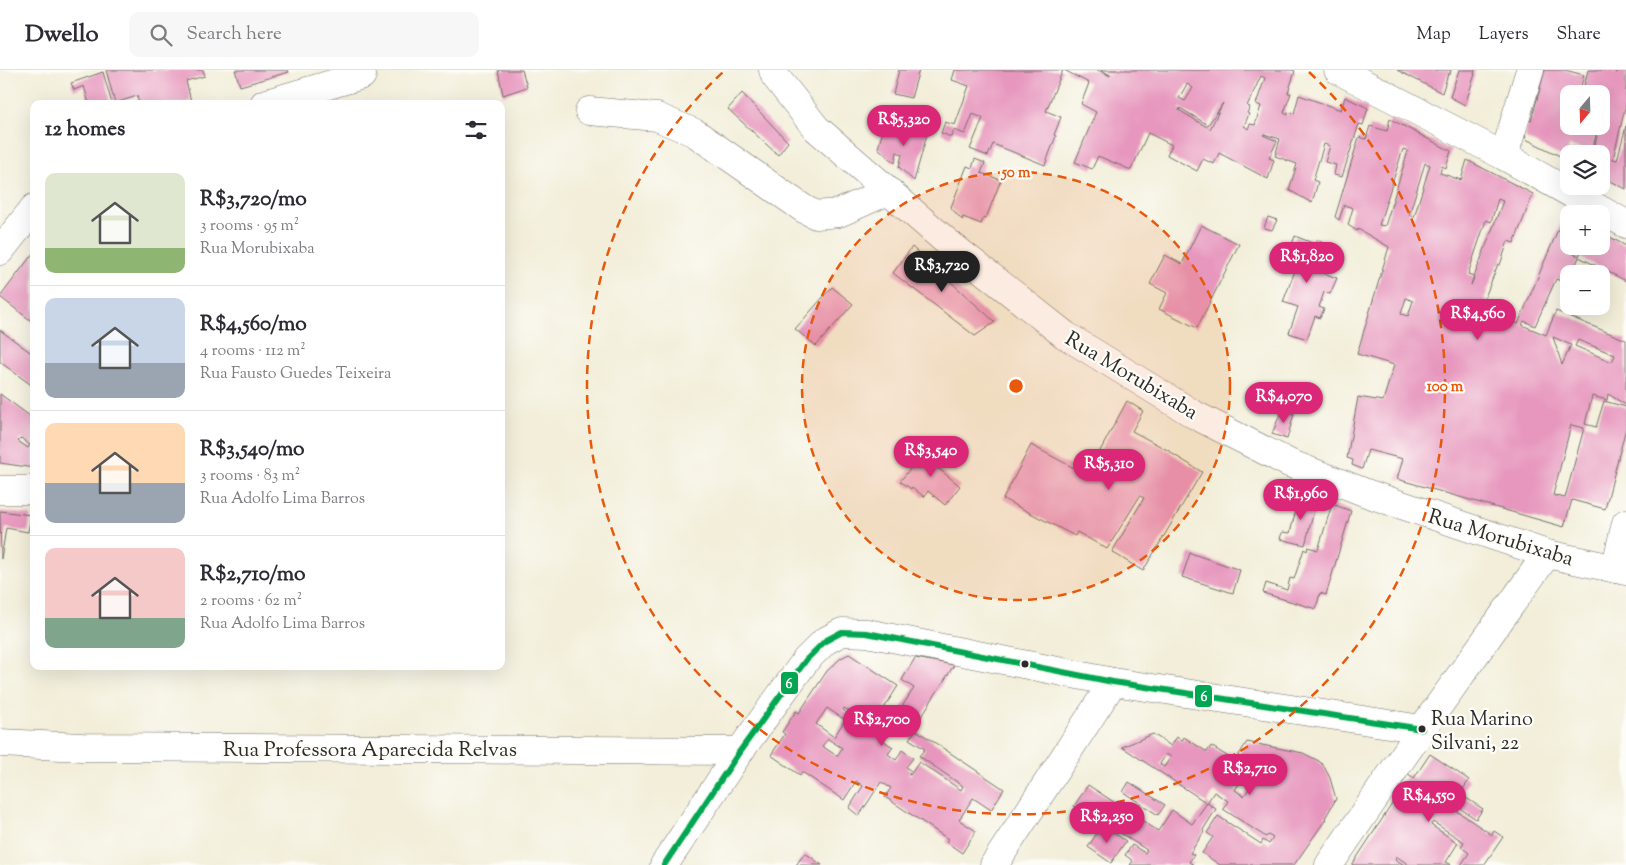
<!DOCTYPE html>
<meta charset="utf-8">
<style>
:root{--surface:#fff;--page:#f7f7f7;--text:#2b2b33;--muted:#7c7c81;--line:#e1e1e2;--accent:#db2777}
body{margin:0;font-family:"Sorts Mill Goudy",serif;background:var(--page);color:var(--text);height:100vh;display:flex;flex-direction:column;font-size:19px;white-space:nowrap}
*{box-sizing:border-box;margin:0}
p{font-size:16px;color:var(--muted)}
.icon{flex:none;width:28px;height:28px;fill:none;stroke:currentColor;stroke-width:2;stroke-linecap:round;stroke-linejoin:round}
.map{position:relative;flex:1;overflow:hidden}
.details{position:absolute;left:30px;top:30px;width:475px;height:570px;display:flex;flex-direction:column;background:var(--surface);border-radius:10px;box-shadow:0 5px 20px #0002}
.details>*{flex:none}
.needle{width:32px;rotate:199deg}
.tools{position:absolute;left:1560px;top:15px;display:grid;gap:10px}
.tools a{display:grid;place-items:center;width:50px;height:50px;border-radius:10px;background:var(--surface);box-shadow:0 5px 20px #0002;font-size:25px}
.price{position:absolute;translate:-50% -42px;padding:0 11px;border-radius:18px;background:var(--accent);color:#fff;font-size:16px;line-height:32px;filter:drop-shadow(0 1px 2px #0008)}
.price::after{content:'';position:absolute;left:50%;top:30px;width:15px;height:11px;margin-left:-8px;background:inherit;clip-path:polygon(0 0,100% 0,50% 100%)}
.price.current{background:#222;color:#fff}
ul{padding:0;list-style:none}
li{display:flex;align-items:center;gap:15px;height:125px;padding:0 15px}
li+li{border-top:1px solid var(--line)}
li span{display:grid;place-items:center;flex:none;width:140px;height:100px;border-radius:10px;color:#555}
li>.icon{margin-inline-start:auto}
span .icon{width:60px;height:60px;fill:#fffc;stroke-width:1}
li b{font-size:21px}
h2{display:flex;justify-content:space-between;align-items:center;height:60px;padding:0 15px;font-size:21px}
header{display:flex;align-items:center;gap:30px;box-sizing:border-box;height:70px;padding:0 25px;background:var(--surface);border-bottom:1px solid var(--line)}
header strong{font-size:24px}
nav{display:flex;gap:28px;margin-inline-start:auto;font-size:18px}
.search{width:350px;height:45px;background:var(--page);display:flex;align-items:center;gap:12px;box-sizing:border-box;padding:0 18px;border-radius:10px;color:var(--muted);font-size:19px}
.map>svg:first-child{display:block}
.building{fill:#e797be;fill-rule:evenodd}
.lines{fill:none;stroke-linecap:round;stroke-linejoin:round}
.minor-casing{stroke:#716f68;stroke-width:29}
.minor{stroke:#fff;stroke-width:28}
.bus-1-casing{stroke:#fdfcf7;stroke-width:10}
.bus-1{stroke:#00a651;stroke-width:6}
.ring{fill:none;stroke:#e8590c;stroke-width:2.5;stroke-dasharray:9 6}
.bus-dot{fill:#2b2b2b;stroke:#fdfcf7;stroke-width:2}
.labels{text-anchor:middle;stroke-width:4.5;stroke-linejoin:round;paint-order:stroke}
.bus-label{font-size:20px;fill:#2b2b2b;stroke:#fdfcf7;text-anchor:start}
.street-label{font-size:21px;fill:#2b2b2b;stroke:#fdfcf7}
.centre{fill:#e8590c;stroke:#fdfcf7;stroke-width:2.5}
.ring-label{font-size:15px;text-anchor:middle;font-weight:bold;fill:#e8590c;stroke:#fdfcf7;stroke-width:4.5;stroke-linejoin:round;paint-order:stroke}
.line-badge{stroke:#fdfcf7;stroke-width:2}
.badge-label{font-size:14px;text-anchor:middle;font-weight:bold;fill:#fff}
</style>
<header>
<strong>Dwello</strong>
<div class="search"><svg class="icon" aria-label="search" viewBox="0 0 24 24"><circle cx="10" cy="10" r="6"/><path d="M15 15l6 6"/></svg>Search here</div>
<nav><a>Map</a><a>Layers</a><a>Share</a></nav>
</header>
<div class="map">
<svg width="1626" height="795" viewBox="0 0 1626 795">
<rect width="100%" height="100%" fill="#fdfcf7"/>
<filter id="ink" filterUnits="userSpaceOnUse"><feTurbulence type="fractalNoise" baseFrequency=".02" numOctaves="2"/><feDisplacementMap in="SourceGraphic" scale="10" xChannelSelector="R" yChannelSelector="G"/><feConvolveMatrix kernelMatrix="1 2 1 2 8 2 1 2 1" color-interpolation-filters="sRGB"/></filter>
<filter id="wash" filterUnits="userSpaceOnUse"><feTurbulence type="fractalNoise" baseFrequency=".0096" numOctaves="4" result="noise"/><feDisplacementMap in="SourceGraphic" scale="20" xChannelSelector="R" yChannelSelector="G"/><feGaussianBlur stdDeviation="1.12" result="paint"/><feColorMatrix in="noise" values="0 0 0 0 0 0 0 0 0 0 0 0 0 0 0 0 0 1.4 0 .05"/><feComposite in="paint" operator="in"/></filter>
<g filter="url(#wash)">
<rect width="100%" height="100%" fill="#f2eed9"/>
<g id="blocks">
<!-- building -->
<g class="building">
<polygon points="106,0 203,0 205,6 186,11 191,31 180,34 139,34 137,26 115,33"/>
<polygon points="235,0 288,0 289,2 240,16"/>
<polygon points="498,0 522,0 527,17 503,25"/>
<polygon points="899,0 919,0 911,28 893,24"/>
<polygon points="955,0 1063,0 1046,41 1061,47 1054,65 1056,66 1045,95 993,74 988,86 970,79 983,48 973,44 965,64 954,60 951,67 941,63 945,52 955,55 969,16 952,10"/>
<path d="M 1064,0 L 1098,0 L 1110,6 L 1110,5 L 1101,0 L 1292,0 L 1295,1 L 1288,23 L 1291,23 L 1284,43 L 1288,45 L 1288,42 L 1294,44 L 1299,25 L 1341,40 L 1345,27 L 1368,38 L 1363,55 L 1359,54 L 1342,107 L 1334,105 L 1336,95 L 1325,92 L 1330,76 L 1324,74 L 1313,110 L 1318,112 L 1312,133 L 1289,120 L 1297,94 L 1275,86 L 1280,69 L 1264,64 L 1263,65 L 1277,71 L 1269,88 L 1274,90 L 1268,109 L 1219,83 L 1214,94 L 1203,89 L 1197,101 L 1167,85 L 1172,75 L 1148,63 L 1131,100 L 1098,86 L 1092,99 L 1075,92 L 1096,42 L 1081,34 L 1089,13 ZM 1261,6 L 1265,8 L 1256,34 L 1261,36 L 1255,55 L 1250,54 L 1248,59 L 1244,56 L 1249,44 L 1247,43 L 1250,37 L 1247,36 ZM 1187,14 L 1193,18 L 1185,31 L 1179,28 ZM 1223,33 L 1210,59 L 1179,40 L 1180,38 L 1208,55 Z"/>
<polygon points="1397,0 1451,0 1450,4 1448,4 1442,23"/>
<polygon points="1459,0 1475,0 1474,4 1475,4 1465,35 1450,27"/>
<polygon points="1545,0 1565,0 1584,5 1579,24 1569,24 1569,56 1601,56 1601,24 1582,24 1588,0 1611,0 1617,3 1618,0 1626,0 1626,34 1613,89 1617,90 1626,56 1626,119 1601,106 1601,84 1593,84 1597,66 1596,65 1592,81 1569,76 1566,89 1526,69 1525,61 1529,50 1531,51"/>
<polygon points="103,2 112,34 89,34 84,16 74,20 71,13"/>
<polygon points="742,23 788,72 778,85 728,39"/>
<path d="M 1390,49 L 1451,81 L 1446,98 L 1442,96 L 1440,103 L 1461,110 L 1467,90 L 1533,124 L 1514,173 L 1508,171 L 1500,195 L 1498,194 L 1484,230 L 1492,233 L 1489,241 L 1518,254 L 1565,143 L 1569,145 L 1569,176 L 1570,176 L 1568,181 L 1579,186 L 1584,176 L 1601,176 L 1601,162 L 1626,176 L 1626,211 L 1579,187 L 1572,204 L 1569,204 L 1568,214 L 1556,209 L 1535,256 L 1524,251 L 1522,255 L 1546,265 L 1556,241 L 1626,270 L 1626,335 L 1608,324 L 1607,330 L 1592,326 L 1585,354 L 1596,357 L 1604,331 L 1626,337 L 1626,358 L 1605,439 L 1572,430 L 1564,457 L 1397,409 L 1403,389 L 1368,380 L 1362,399 L 1352,395 L 1353,390 L 1347,388 L 1358,327 L 1383,331 L 1394,295 L 1357,284 L 1389,177 L 1358,159 L 1357,161 L 1348,155 L 1353,138 L 1344,135 L 1339,150 L 1335,147 L 1359,67 L 1366,69 L 1370,56 L 1387,61 ZM 1403,79 L 1408,81 L 1390,140 L 1385,156 L 1379,155 ZM 1425,93 L 1430,95 L 1414,147 L 1409,145 ZM 1498,129 L 1503,131 L 1471,215 L 1474,206 L 1468,204 L 1486,150 L 1491,152 ZM 1406,228 L 1413,231 L 1408,246 L 1401,244 ZM 1553,267 L 1571,275 L 1562,295 ZM 1578,270 L 1615,285 L 1612,292 L 1575,276 ZM 1571,355 L 1584,358 L 1565,428 L 1553,425 Z"/>
<polygon points="885,53 906,58 904,63 908,64 910,56 928,61 914,111 899,97 902,84 897,82 895,93 878,78"/>
<polygon points="975,89 985,93 981,103 1001,110 986,148 984,147 981,154 963,147 962,150 952,139 951,137 967,96 972,98"/>
<polygon points="1268,147 1277,150 1272,160 1264,158"/>
<polygon points="1201,155 1239,174 1197,258 1159,239 1167,223 1150,214 1165,185 1182,194"/>
<polygon points="1295,166 1315,174 1317,170 1327,175 1322,187 1325,188 1320,202 1337,208 1330,224 1324,222 1319,237 1324,239 1320,248 1315,246 1307,269 1289,263 1298,237 1283,232 1296,198 1285,194"/>
<polygon points="912,177 953,214 995,252 975,266 893,203"/>
<polygon points="34,182 34,253 0,227"/>
<polygon points="832,217 853,234 816,276 795,259"/>
<polygon points="0,260 34,285 34,317 0,292"/>
<path d="M 0,324 L 34,349 L 34,398 L 0,393 ZM 21,368 L 30,375 L 28,378 L 18,371 Z"/>
<polygon points="1127,331 1143,341 1132,361 1171,382 1171,383 1202,402 1143,501 1112,482 1144,428 1140,426 1107,479 1077,462 1075,466 1003,429 1031,375 1087,405"/>
<polygon points="1282,339 1294,344 1287,369 1272,364"/>
<polygon points="935,374 943,381 933,394 960,416 945,435 928,421 924,427 912,417 911,419 900,411 922,385 924,387"/>
<polygon points="1300,424 1317,430 1305,475 1280,469 1282,462 1290,463"/>
<polygon points="1332,434 1351,441 1326,525 1320,523 1316,539 1263,523 1266,513 1287,520 1290,508 1294,509 1304,479 1307,481 1308,477 1318,480"/>
<polygon points="0,441 31,445 28,462 6,458 1,489"/>
<polygon points="1190,483 1240,500 1233,523 1182,507"/>
<path d="M 849,584 L 898,616 L 884,638 L 896,646 L 914,618 L 902,610 L 915,588 L 954,595 L 914,658 L 900,649 L 888,667 L 844,638 L 843,640 L 856,650 L 855,652 L 893,677 L 888,684 L 896,690 L 902,680 L 913,688 L 906,697 L 911,701 L 908,704 L 910,705 L 919,692 L 961,720 L 963,716 L 919,686 L 925,679 L 909,669 L 916,660 L 1004,719 L 991,740 L 973,728 L 959,750 L 976,761 L 962,783 L 946,772 L 948,769 L 885,727 L 891,718 L 881,712 L 859,746 L 849,738 L 863,716 L 856,711 L 844,730 L 802,702 L 800,705 L 771,685 L 785,664 L 782,662 L 796,641 L 799,643 L 827,601 L 841,588 ZM 827,638 L 845,650 L 834,667 L 816,654 ZM 828,669 L 842,678 L 837,686 L 822,676 Z"/>
<path d="M 1153,664 L 1171,676 L 1177,667 L 1182,671 L 1184,667 L 1207,682 L 1211,676 L 1235,691 L 1247,672 L 1303,683 L 1319,691 L 1324,696 L 1330,708 L 1336,729 L 1325,748 L 1326,749 L 1294,795 L 1220,795 L 1202,783 L 1213,767 L 1207,763 L 1218,746 L 1261,774 L 1263,770 L 1269,774 L 1273,768 L 1268,765 L 1266,767 L 1223,739 L 1228,731 L 1214,722 L 1207,733 L 1122,677 ZM 1166,684 L 1171,687 L 1164,697 L 1160,694 ZM 1249,698 L 1259,704 L 1244,726 L 1235,720 Z"/>
<polygon points="1430,684 1469,710 1460,724 1483,739 1476,749 1431,719 1429,722 1492,765 1494,761 1503,767 1484,795 1461,795 1469,783 1461,777 1464,772 1433,752 1431,755 1458,773 1446,792 1452,795 1409,795 1396,786 1395,789 1404,795 1352,795 1396,728 1394,726 1408,704 1414,708"/>
<polygon points="1129,712 1165,735 1158,745 1123,722"/>
<polygon points="1088,715 1158,761 1172,740 1192,754 1207,733 1216,739 1203,760 1204,762 1190,783 1194,785 1189,792 1194,795 1130,795 1133,791 1125,785 1132,775 1145,783 1147,780 1101,751 1100,753 1074,736"/>
<polygon points="1102,755 1126,771 1111,793 1088,777"/>
<polygon points="805,783 822,795 796,795"/>
</g>
</g>
</g>
<g filter="url(#ink)">
<use href="#blocks" fill-opacity="0" stroke="#716f68" stroke-width="1"/>
<g class="lines">
<defs>
<g id="minor">
<polyline points="773,0 775,6 816,58 947,172 1065,265 1195,345 1289,393 1369,424 1547,484 1626,501"/>
<polyline points="1338,0 1504,86 1626,154"/>
<polyline points="264,34 362,5"/>
<polyline points="589,41 657,47 695,63 804,139 816,145 839,143 888,121"/>
<polyline points="1504,86 1530,0"/>
<polyline points="0,181 34,138"/>
<polyline points="0,420 34,420"/>
<polyline points="1615,499 1626,453"/>
<polyline points="0,673 82,677 740,681"/>
<polyline points="664,795 740,681 806,590 825,571 842,562 867,563 1113,612 1422,659"/>
<polyline points="994,795 1113,612"/>
<polyline points="1329,795 1422,659 1547,484"/>
</g>
</defs>
<!-- minor casing -->
<use href="#minor" class="minor-casing"/>
<!-- minor -->
<use href="#minor" class="minor"/>
<defs>
<polyline id="bus-1" points="664,795 740,681 806,590 825,571 842,562 867,563 1113,612 1422,659"/>
</defs>
<!-- bus-1 casing -->
<use href="#bus-1" class="bus-1-casing"/>
<!-- bus-1 -->
<use href="#bus-1" class="bus-1"/>
</g>
</g>
<!-- distance rings -->
<circle cx="1016" cy="316" r="214" fill="#e8590c" fill-opacity=".12"/>
<g class="ring">
<circle cx="1016" cy="316" r="214"/>
<path d="M1309 2A429 429 0 1 1 723 2"/>
</g>
<!-- markers -->
<g class="bus-dot">
<circle cx="1025" cy="594" r="4.5"/>
<circle cx="1422" cy="659" r="4.5"/>
</g>
<g class="labels">
<!-- bus labels -->
<g class="bus-label">
<text x="1431" y="655">Rua Marino<tspan x="1431" dy="24">Silvani, 22</tspan></text>
</g>
<!-- street labels -->
<g class="street-label">
<text transform="translate(1132 305) rotate(31)" y="7">Rua Morubixaba</text>
<text transform="translate(1501 467) rotate(17)" y="7">Rua Morubixaba</text>
<text x="370" y="686">Rua Professora Aparecida Relvas</text>
</g>
</g>
<circle cx="1016" cy="316" r="8" class="centre"/>
<g class="ring-label">
<text x="1016" y="107">50 m</text>
<text x="1445" y="321">100 m</text>
</g>
<g class="line-badge">
<rect x="780" y="601" width="19" height="24" rx="5" fill="#00a651"/>
<rect x="1194" y="614" width="19" height="24" rx="5" fill="#00a651"/>
</g>
<g class="badge-label">
<text x="789" y="618">6</text>
<text x="1204" y="631">6</text>
</g>
</svg>
<div class="tools">
<a><svg class="needle" viewBox="-14 -14 28 28"><path d="M0-13l5 13h-10z" fill="#e53935"/><path d="M0 13l5-13h-10z" fill="#7c7c81"/></svg></a>
<a><svg class="icon" aria-label="layers" viewBox="0 0 24 24"><path d="M12 4l9 5-9 5-9-5zM3 14l9 5 9-5"/></svg></a>
<a>+</a>
<a>−</a>
</div>
<b class="price" style="left:904px;top:77px">R$5,320</b>
<b class="price" style="left:1307px;top:214px">R$1,820</b>
<b class="price current" style="left:942px;top:223px">R$3,720</b>
<b class="price" style="left:1478px;top:271px">R$4,560</b>
<b class="price" style="left:1284px;top:354px">R$4,070</b>
<b class="price" style="left:931px;top:408px">R$3,540</b>
<b class="price" style="left:1109px;top:421px">R$5,310</b>
<b class="price" style="left:1301px;top:451px">R$1,960</b>
<b class="price" style="left:882px;top:677px">R$2,700</b>
<b class="price" style="left:1250px;top:726px">R$2,710</b>
<b class="price" style="left:1429px;top:753px">R$4,550</b>
<b class="price" style="left:1107px;top:774px">R$2,250</b>
<section class="details">
<h2>12 homes<svg class="icon" aria-label="filters" viewBox="0 0 24 24"><path d="M4 7h16M4 17h16"/><circle cx="9" cy="7" r="2"/><circle cx="15" cy="17" r="2"/></svg></h2>
<ul>
<li><span style="background:linear-gradient(#dfe7d0 75%,#8fb573 0)"><svg class="icon" aria-label="home" viewBox="0 0 24 24"><path d="M3 11l9-7 9 7M6 9v11h12V9"/></svg></span><div><b>R$3,720/mo</b><p>3 rooms · 95 m²</p><p>Rua Morubixaba</p></div></li>
<li><span style="background:linear-gradient(#c9d6e8 65%,#9aa5b1 0)"><svg class="icon" aria-label="home" viewBox="0 0 24 24"><path d="M3 11l9-7 9 7M6 9v11h12V9"/></svg></span><div><b>R$4,560/mo</b><p>4 rooms · 112 m²</p><p>Rua Fausto Guedes Teixeira</p></div></li>
<li><span style="background:linear-gradient(#ffd9b3 60%,#9aa5b1 0)"><svg class="icon" aria-label="home" viewBox="0 0 24 24"><path d="M3 11l9-7 9 7M6 9v11h12V9"/></svg></span><div><b>R$3,540/mo</b><p>3 rooms · 83 m²</p><p>Rua Adolfo Lima Barros</p></div></li>
<li><span style="background:linear-gradient(#f6c9c9 70%,#7fa58c 0)"><svg class="icon" aria-label="home" viewBox="0 0 24 24"><path d="M3 11l9-7 9 7M6 9v11h12V9"/></svg></span><div><b>R$2,710/mo</b><p>2 rooms · 62 m²</p><p>Rua Adolfo Lima Barros</p></div></li>
</ul>
</section>
</div>
